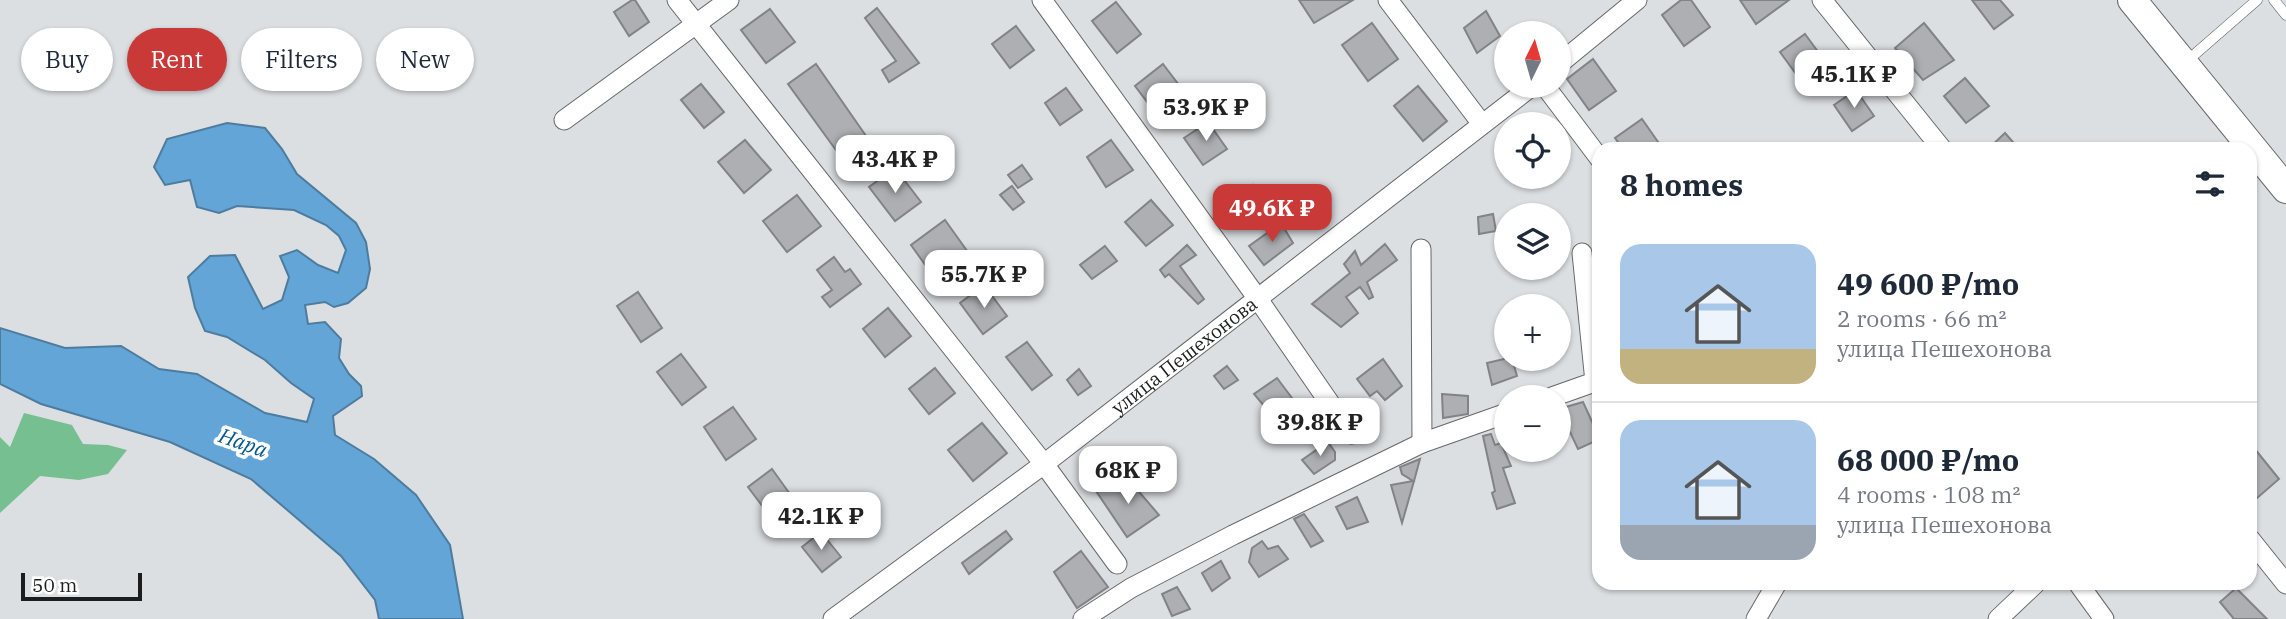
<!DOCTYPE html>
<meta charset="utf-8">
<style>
:root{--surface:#fff;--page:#f6f6f7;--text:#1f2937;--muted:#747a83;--line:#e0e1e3;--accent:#c83938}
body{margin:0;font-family:"IBM Plex Serif",serif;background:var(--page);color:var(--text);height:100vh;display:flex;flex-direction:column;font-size:26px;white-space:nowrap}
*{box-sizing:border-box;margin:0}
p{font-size:23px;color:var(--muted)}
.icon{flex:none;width:38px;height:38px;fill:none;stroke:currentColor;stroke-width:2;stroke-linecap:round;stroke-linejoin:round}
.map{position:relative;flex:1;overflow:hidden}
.sheet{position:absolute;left:1592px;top:142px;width:665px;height:448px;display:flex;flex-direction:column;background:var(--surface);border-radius:21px;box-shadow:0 2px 5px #0004}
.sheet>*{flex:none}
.banner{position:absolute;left:21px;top:28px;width:665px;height:63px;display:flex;gap:14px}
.needle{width:46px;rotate:5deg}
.controls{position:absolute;left:1494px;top:21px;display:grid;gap:14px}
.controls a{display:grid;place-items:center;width:77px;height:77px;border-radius:50%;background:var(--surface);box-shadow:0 2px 5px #0004;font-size:35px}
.scale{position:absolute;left:21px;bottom:18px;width:121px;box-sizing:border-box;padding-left:7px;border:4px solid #1c1d1e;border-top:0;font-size:19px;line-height:24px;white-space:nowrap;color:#1c1d1e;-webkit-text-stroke:5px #fff;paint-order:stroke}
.price{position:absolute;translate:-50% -60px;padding:0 16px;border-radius:14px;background:#fff;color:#222;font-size:23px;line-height:46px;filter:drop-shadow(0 2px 4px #0008)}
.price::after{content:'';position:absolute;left:50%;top:42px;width:21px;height:16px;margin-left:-10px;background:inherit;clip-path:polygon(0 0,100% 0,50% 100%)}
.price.on{background:var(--accent);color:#fff}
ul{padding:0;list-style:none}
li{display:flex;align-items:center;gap:21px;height:175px;padding:0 28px}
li+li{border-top:2px solid var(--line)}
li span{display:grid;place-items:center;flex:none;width:196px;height:140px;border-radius:21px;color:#555}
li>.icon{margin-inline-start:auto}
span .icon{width:84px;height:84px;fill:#fffc;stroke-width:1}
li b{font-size:30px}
h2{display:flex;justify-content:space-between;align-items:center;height:84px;padding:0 28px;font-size:30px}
.tag{padding:0 24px;border-radius:32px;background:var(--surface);box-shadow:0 2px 5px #0004;font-size:24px;line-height:63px}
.tag.on{background:var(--accent);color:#fff}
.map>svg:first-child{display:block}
.forest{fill:#76bf90}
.water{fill:#62a5d6;stroke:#4d7c9f;stroke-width:2}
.building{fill:#adafb2;stroke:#818386;stroke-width:2}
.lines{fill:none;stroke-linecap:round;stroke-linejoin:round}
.service-casing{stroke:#66686b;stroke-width:11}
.minor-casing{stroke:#66686b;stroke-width:21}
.secondary-casing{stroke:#66686b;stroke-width:30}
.service{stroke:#fff;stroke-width:10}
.minor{stroke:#fff;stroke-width:19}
.secondary{stroke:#fff;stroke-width:28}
.labels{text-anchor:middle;stroke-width:7;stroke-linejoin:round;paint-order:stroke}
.street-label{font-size:19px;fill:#1c1d1e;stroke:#fff}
.water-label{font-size:21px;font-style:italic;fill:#045988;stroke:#fff}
</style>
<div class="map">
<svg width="2286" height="619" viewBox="0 0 2286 619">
<rect width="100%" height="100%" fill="#dcdfe2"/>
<!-- forest -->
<polygon class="forest" points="24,413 72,425 83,444 108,445 127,450 108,474 79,480 40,476 0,513 0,437 10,447"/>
<!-- water -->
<polygon class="water" points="227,123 265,128 282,149 297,174 356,223 366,242 370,269 366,288 348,303 334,307 325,302 305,305 308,324 325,322 341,339 339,358 349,374 361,386 362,396 333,416 335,435 374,459 416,495 450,545 463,619 379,619 375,600 341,556 251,479 170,442 41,404 0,384 0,328 65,348 121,346 159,369 197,374 265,413 307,422 314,399 291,383 265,360 227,337 205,331 195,308 188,277 210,256 235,255 263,309 282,300 289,277 280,256 297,250 318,265 338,273 346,250 339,236 326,225 294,210 237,206 219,213 197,207 190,180 165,185 154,167 167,139"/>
<!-- building -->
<g class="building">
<polygon points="632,0 635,0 649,22 629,36 614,12"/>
<polygon points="1299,0 1353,0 1314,23"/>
<polygon points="1681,0 1691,0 1710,27 1684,46 1662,15"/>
<polygon points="1740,0 1789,0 1756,24"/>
<polygon points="1972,0 2000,0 2013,15 1994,29"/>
<polygon points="1116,2 1141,34 1117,53 1092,21"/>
<polygon points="877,8 919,63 889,82 882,70 896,61 865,18"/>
<polygon points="770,9 795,42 766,63 741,30"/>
<polygon points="1486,11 1500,36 1477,53 1464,28"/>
<polygon points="1372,23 1398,59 1368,81 1342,45"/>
<polygon points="1924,23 1954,60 1923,80 1895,48"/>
<polygon points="1016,26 1034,50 1010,68 992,44"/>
<polygon points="1805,34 1827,64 1802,82 1780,52"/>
<polygon points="1593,59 1616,91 1589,110 1567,79"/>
<polygon points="816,64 873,146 846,164 788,84"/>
<polygon points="1163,64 1182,89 1154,111 1135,86"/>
<polygon points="1965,78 1989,106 1966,123 1944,96"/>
<polygon points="701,84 724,112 704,128 681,100"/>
<polygon points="1418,86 1447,121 1423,141 1394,106"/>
<polygon points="1066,88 1082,110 1060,125 1045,103"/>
<polygon points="1856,90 1874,116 1852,131 1834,105"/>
<polygon points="1642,119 1663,149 1623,149 1615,138"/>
<polygon points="1208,122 1227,149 1203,165 1184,138"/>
<polygon points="2005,133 2019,149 1988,149"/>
<polygon points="933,138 950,162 942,164 935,172 916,149"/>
<polygon points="745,140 771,170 744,193 718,162"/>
<polygon points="1111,140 1133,170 1106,187 1087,157"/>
<polygon points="1022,165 1032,179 1018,188 1008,175"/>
<polygon points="895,168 921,202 895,221 869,187"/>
<polygon points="1253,185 1267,203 1244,220 1231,201"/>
<polygon points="1012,186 1024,202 1013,210 1000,195"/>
<polygon points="797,195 821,226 787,252 763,221"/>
<polygon points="1151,200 1173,225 1146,246 1125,222"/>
<polygon points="1493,214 1496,231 1479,234 1478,217"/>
<polygon points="945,220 970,255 936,280 911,245"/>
<polygon points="1281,223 1293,243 1264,265 1249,246"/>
<polygon points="1385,244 1397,260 1367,282 1373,297 1369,299 1360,287 1346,297 1358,313 1341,327 1312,304 1350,273 1344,264 1355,251 1361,265"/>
<polygon points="1187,245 1196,255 1180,266 1204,299 1198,304 1169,274 1165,277 1160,270"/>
<polygon points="1105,246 1117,261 1092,279 1080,265"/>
<polygon points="834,257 845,272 850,269 861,284 830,307 822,297 832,290 817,270"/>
<polygon points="984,285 1007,316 983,334 960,303"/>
<polygon points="638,292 662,328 641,342 617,306"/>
<polygon points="888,308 911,336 885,357 863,329"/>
<polygon points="1027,342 1052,375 1032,390 1006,357"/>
<polygon points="681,354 706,387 682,405 657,372"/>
<polygon points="1383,359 1402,386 1385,400 1377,391 1370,396 1357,379"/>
<polygon points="1504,359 1512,359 1517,376 1492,385 1487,363"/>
<polygon points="1227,366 1238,380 1224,389 1214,376"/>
<polygon points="935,368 955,393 929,414 909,389"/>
<polygon points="1079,369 1091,386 1078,395 1067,380"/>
<polygon points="1277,378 1295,402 1275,419 1254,394"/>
<polygon points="1442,394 1468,396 1468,414 1443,418"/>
<polygon points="1583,402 1600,439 1578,449 1559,409"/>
<polygon points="733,407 756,439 726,460 704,427"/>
<polygon points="982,423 1007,453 973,481 948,450"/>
<polygon points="1491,434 1495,445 1501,443 1511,466 1503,468 1515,503 1497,509 1492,493 1495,491 1483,436"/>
<polygon points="1328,442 1335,452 1335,460 1314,474 1302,460"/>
<polygon points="2250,443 2279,479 2256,499 2250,493"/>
<polygon points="1420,459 1414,481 1402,523 1391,485 1413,481 1402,474 1400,467"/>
<polygon points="772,469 795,501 772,519 748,487"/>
<polygon points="1122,472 1159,515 1127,537 1096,491 1116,489"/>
<polygon points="1357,497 1368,522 1347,529 1336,507"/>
<polygon points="1304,514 1323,541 1311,547 1294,519"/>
<polygon points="1006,531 1012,539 969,574 962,563"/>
<polygon points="821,532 841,557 822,572 802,547"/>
<polygon points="1262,541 1268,549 1278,546 1288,559 1259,577 1249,562 1252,548"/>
<polygon points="1081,551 1108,587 1077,608 1054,572"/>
<polygon points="1221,561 1230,578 1212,591 1202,573"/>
<polygon points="1177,587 1190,609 1172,616 1162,594"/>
<polygon points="2236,588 2267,619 2234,619 2220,602"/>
</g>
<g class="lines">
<defs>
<g id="service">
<polyline points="2274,0 2286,15"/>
<polyline points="2187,61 2257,0"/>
</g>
<g id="minor">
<polyline points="677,0 1044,464 1117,564"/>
<polyline points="1042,0 1258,299 1351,434"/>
<polyline points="1388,0 1482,124"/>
<polyline points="1822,0 1942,149"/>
<polyline points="1559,64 1637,0"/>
<polyline points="1545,86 1600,159"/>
<polyline points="564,120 729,0"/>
<polyline points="1421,249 1422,443"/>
<polyline points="1582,253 1595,382"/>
<polyline points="1552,397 1600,380"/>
<polyline points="2250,539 2286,584"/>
<polyline points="2078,583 2104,619"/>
<path id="s1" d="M 833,619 L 1044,464 L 1532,86"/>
<polyline points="1083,619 1131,588 1233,535 1422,443 1507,413"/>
<polyline points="1756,619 1777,583"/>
<polyline points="1998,619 2036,583"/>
</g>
<polyline id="secondary" points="2132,0 2286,189"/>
</defs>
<!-- service casing -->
<use href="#service" class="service-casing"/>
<!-- minor casing -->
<use href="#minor" class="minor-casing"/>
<!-- secondary casing -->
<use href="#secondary" class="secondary-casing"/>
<!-- service -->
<use href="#service" class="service"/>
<!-- minor -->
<use href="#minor" class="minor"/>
<!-- secondary -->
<use href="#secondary" class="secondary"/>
</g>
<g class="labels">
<!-- street labels -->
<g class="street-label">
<text dy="7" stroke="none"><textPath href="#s1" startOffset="439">улица Пешехонова</textPath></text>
</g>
<!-- water labels -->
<g class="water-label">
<text transform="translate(243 443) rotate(19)" y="7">Нара</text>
</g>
</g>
</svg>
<div class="controls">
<a><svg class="needle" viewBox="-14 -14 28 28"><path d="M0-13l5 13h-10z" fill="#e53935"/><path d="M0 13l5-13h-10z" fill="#747a83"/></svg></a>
<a><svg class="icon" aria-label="locate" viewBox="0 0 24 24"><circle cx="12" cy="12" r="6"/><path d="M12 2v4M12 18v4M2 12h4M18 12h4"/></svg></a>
<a><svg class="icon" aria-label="layers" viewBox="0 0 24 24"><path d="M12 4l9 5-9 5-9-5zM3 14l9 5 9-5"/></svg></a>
<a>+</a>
<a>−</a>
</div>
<div class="scale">50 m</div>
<b class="price" style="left:1854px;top:110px">45.1K ₽</b>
<b class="price" style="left:1206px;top:143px">53.9K ₽</b>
<b class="price" style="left:895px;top:195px">43.4K ₽</b>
<b class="price on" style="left:1272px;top:244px">49.6K ₽</b>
<b class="price" style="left:984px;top:310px">55.7K ₽</b>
<b class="price" style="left:1320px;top:458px">39.8K ₽</b>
<b class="price" style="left:1128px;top:506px">68K ₽</b>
<b class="price" style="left:821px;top:552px">42.1K ₽</b>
<div class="banner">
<a class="tag">Buy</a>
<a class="tag on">Rent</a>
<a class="tag">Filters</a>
<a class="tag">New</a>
</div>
<section class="sheet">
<h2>8 homes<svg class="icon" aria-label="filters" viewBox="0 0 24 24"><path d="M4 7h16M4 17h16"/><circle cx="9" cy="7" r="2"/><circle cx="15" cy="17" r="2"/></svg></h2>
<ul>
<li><span style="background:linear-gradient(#a9c7e8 75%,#c2b280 0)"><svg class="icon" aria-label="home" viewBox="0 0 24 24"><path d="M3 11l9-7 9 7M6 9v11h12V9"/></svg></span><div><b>49 600 ₽/mo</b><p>2 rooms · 66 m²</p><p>улица Пешехонова</p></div></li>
<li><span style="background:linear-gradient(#a9c7e8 75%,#9aa5b1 0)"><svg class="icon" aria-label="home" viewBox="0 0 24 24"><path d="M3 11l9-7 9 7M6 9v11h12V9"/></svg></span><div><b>68 000 ₽/mo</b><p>4 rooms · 108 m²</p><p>улица Пешехонова</p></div></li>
</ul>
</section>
</div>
